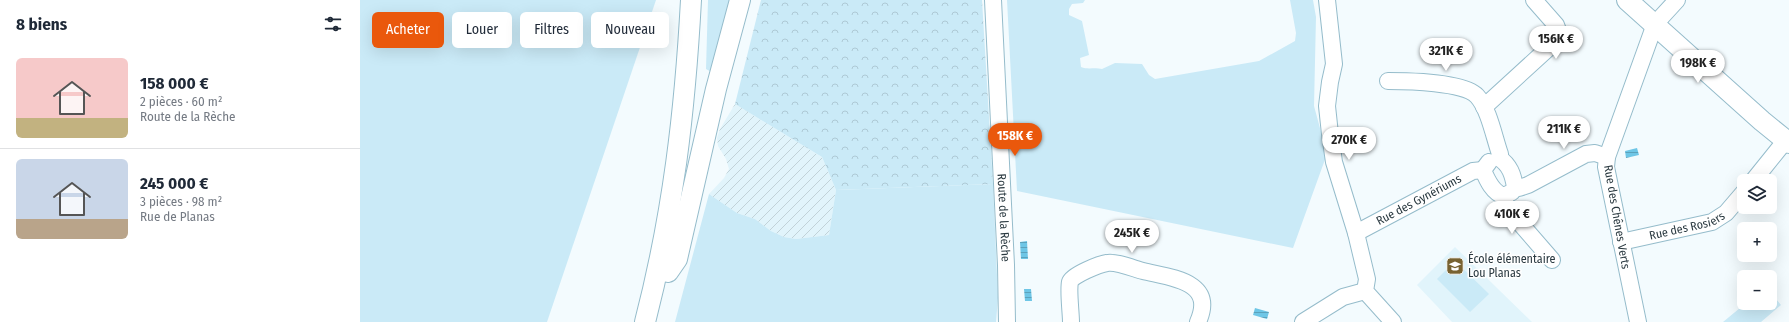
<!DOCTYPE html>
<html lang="fr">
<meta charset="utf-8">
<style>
:root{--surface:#fff;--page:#f6f6f7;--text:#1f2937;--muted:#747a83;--line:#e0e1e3;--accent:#ea580c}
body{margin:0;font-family:"Fira Sans Condensed",sans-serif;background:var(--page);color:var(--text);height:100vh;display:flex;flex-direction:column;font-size:15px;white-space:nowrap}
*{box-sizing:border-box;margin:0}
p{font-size:13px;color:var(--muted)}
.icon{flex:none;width:22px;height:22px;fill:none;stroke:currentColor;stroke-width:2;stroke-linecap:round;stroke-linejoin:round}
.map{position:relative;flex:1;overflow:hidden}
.sheet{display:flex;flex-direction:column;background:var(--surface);width:360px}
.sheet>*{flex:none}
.hud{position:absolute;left:12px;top:12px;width:380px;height:36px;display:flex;gap:8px}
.controls{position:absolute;left:1377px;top:174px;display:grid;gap:8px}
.controls a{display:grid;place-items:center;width:40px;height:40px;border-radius:6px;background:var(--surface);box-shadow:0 4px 16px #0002;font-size:20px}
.price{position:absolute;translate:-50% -34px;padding:0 9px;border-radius:14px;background:#fff;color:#222;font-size:13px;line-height:26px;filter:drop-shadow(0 1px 2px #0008)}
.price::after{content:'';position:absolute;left:50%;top:24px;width:12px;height:9px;margin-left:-6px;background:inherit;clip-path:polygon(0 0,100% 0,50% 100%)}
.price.selected{background:var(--accent);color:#fff}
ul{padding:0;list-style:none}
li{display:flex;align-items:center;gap:12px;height:100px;padding:0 16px}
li+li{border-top:1px solid var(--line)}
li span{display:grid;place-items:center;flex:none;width:112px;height:80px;border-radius:6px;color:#555}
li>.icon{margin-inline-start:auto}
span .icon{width:48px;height:48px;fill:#fffc;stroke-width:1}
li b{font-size:17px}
h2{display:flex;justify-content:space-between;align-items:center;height:48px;padding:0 16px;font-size:17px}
.chip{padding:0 14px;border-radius:6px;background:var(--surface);box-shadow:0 4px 16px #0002;font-size:14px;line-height:36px}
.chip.selected{background:var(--accent);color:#fff}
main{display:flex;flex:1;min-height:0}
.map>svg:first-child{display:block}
.built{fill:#e1f4fb}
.industrial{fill:url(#industrial-furrows)}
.grass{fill:#caeaf7}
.forest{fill:url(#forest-crowns)}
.water{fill:url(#water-rules)}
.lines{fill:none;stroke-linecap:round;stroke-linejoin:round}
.minor-casing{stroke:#95bccb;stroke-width:18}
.major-casing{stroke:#95bccb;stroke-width:22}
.minor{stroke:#fff;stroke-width:16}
.major{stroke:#fff;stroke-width:20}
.labels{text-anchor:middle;stroke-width:3;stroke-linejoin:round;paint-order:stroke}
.street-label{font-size:12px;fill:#2a3940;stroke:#fff}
.poi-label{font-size:12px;fill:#2a3940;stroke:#fff;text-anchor:start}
</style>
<main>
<section class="sheet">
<h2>8 biens<svg class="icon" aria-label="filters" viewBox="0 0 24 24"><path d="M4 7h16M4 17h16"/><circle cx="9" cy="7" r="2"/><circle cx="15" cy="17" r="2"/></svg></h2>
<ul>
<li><span style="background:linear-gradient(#f6c9c9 75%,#c2b280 0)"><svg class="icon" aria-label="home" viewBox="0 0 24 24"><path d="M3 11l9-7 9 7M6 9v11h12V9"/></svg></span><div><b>158 000 €</b><p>2 pièces · 60 m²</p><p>Route de la Rèche</p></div></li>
<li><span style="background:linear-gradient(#c9d6e8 75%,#b9a48a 0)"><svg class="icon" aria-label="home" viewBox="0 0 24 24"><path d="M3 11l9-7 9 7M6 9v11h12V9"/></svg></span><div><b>245 000 €</b><p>3 pièces · 98 m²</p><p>Rue de Planas</p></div></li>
</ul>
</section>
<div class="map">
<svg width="1429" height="322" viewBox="0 0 1429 322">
<defs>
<pattern id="industrial-furrows" width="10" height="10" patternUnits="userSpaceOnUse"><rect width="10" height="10" fill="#e1f4fb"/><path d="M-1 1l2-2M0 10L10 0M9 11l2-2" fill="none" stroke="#c1d2d8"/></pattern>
<pattern id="forest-crowns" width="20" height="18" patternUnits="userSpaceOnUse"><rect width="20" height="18" fill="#caeaf7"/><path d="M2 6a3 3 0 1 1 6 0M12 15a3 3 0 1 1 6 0" fill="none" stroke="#aec9d5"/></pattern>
<pattern id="water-rules" width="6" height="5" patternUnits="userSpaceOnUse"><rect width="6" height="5" fill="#6ec6e6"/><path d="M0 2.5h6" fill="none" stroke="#5ba2bc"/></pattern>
</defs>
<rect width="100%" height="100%" fill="#f3fbfe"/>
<!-- built -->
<polygon class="built" points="1095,247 1172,322 1092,322 1057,285"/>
<!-- industrial -->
<polygon class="industrial" points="375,104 462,157 476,190 469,235 436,239 424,237 411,231 395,219 377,213 349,194 364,178 369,169 366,159 358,146 357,138 360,129"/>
<!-- grass -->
<g class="grass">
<polygon points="0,0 296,0 187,322 0,322"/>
<polygon points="348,0 372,0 353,73 346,69"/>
<path d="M 647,0 L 725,0 L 723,3 L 712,4 L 709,9 L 709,15 L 722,21 L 729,55 L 720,58 L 721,67 C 728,70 735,67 742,69 L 755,63 L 782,64 L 789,75 L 795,79 L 899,61 L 935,41 L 936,33 L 930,0 L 953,0 L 956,17 L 954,106 L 967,154 L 933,248 L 657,191 Z"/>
<polygon points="633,184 638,298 636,322 315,322 349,194 377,213 395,219 411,231 424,237 436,239 469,235 476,190"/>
<polygon points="1095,261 1129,294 1110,312 1077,279"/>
<polygon points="1410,292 1421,305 1401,322 1363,322 1386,303 1410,303"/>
</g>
<!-- forest -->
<polygon class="forest" points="401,0 622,0 633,184 476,190 462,157 375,104"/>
<!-- water -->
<g class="water">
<polygon points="1277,148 1279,155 1266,158 1265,151"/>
<polygon points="667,241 668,259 661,259 660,242"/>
<polygon points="671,289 672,301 665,301 664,289"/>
<polygon points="895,308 909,312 907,319 893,315"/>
</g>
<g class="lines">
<defs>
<g id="minor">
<path id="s1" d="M 633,0 L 646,265 L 647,322"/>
<polyline points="967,0 974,64 970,82 967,106 970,134 974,162 996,233 1007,279 1005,291 1033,322"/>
<path d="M 1028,81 C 1047,81 1104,82 1117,96 C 1129,109 1134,137 1140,154 L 1139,158"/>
<polyline points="1124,107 1195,42 1199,33 1196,25 1174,0"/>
<path d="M 1139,158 C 1150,165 1153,175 1155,187"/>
<path d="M 1129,162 L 1123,170 C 1127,180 1133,193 1144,196 L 1152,192"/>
<polyline points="1393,181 1426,140"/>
<polyline points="1155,187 1159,188 1168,185 1226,154 1235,153 1247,157"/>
<polyline points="1144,196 1146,207 1192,260"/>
<path id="s2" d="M 996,233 L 1113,171 L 1123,170"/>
<path id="s3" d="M 1261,242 L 1352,222 L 1366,213 L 1384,192"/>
<path d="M 711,322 C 711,313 708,290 710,282 C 712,275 740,264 747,263 C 755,261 775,269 783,271 C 812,278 856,281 838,322"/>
<polyline points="943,322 983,297 1005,291"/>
<polyline points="1278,322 1246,167 1247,157 1295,24 1317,0"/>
</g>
<g id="major">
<polyline points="1267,0 1402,121 1429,143"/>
<polyline points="308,272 317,259 356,89 380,0"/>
<path d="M 285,322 C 313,214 325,111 331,0"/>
</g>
</defs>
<!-- minor casing -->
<use href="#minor" class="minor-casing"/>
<!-- major casing -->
<use href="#major" class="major-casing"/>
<!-- minor -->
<use href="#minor" class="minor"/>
<!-- major -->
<use href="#major" class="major"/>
</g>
<!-- icons -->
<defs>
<symbol id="school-square" viewBox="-11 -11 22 22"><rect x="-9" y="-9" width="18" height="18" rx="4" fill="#776231" stroke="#fff"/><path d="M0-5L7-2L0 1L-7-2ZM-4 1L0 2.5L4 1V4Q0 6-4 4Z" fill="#fff"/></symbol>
</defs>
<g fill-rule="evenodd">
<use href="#school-square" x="1085" y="256" width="20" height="20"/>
</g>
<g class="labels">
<!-- street labels -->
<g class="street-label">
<text dy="4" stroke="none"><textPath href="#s2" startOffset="71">Rue des Gynériums</textPath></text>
<text transform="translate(1257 217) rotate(80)" y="4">Rue des Chênes Verts</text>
<text dy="4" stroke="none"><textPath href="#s1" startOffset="218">Route de la Rèche</textPath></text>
<text dy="4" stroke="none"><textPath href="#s3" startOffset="68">Rue des Rosiers</textPath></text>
</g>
<!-- poi labels -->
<g class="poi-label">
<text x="1108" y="263">École élémentaire<tspan x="1108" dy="14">Lou Planas</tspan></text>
</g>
</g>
</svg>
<div class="controls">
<a><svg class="icon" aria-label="layers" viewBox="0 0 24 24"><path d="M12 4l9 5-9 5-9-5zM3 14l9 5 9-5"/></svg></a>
<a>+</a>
<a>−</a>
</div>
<b class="price" style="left:1196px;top:60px">156K €</b>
<b class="price" style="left:1086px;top:72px">321K €</b>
<b class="price" style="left:1338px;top:84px">198K €</b>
<b class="price" style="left:1204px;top:150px">211K €</b>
<b class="price selected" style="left:655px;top:157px">158K €</b>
<b class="price" style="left:989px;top:161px">270K €</b>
<b class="price" style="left:1152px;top:235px">410K €</b>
<b class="price" style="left:772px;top:254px">245K €</b>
<div class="hud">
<a class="chip selected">Acheter</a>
<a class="chip">Louer</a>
<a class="chip">Filtres</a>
<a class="chip">Nouveau</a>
</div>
</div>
</main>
